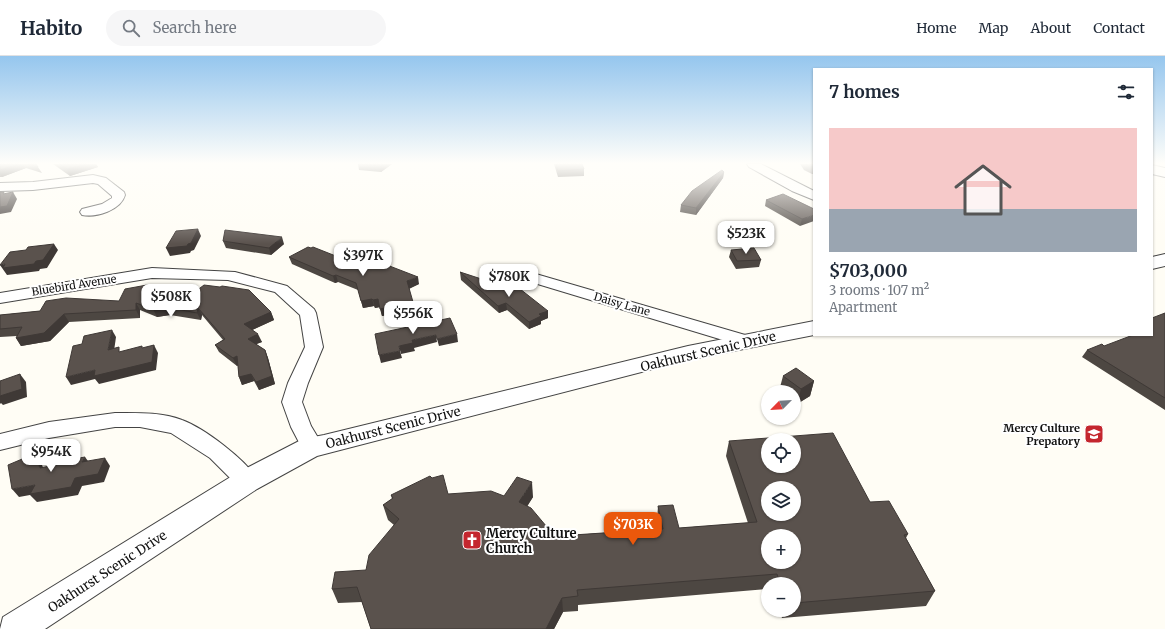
<!DOCTYPE html>
<meta charset="utf-8">
<style>
:root{--surface:#fff;--page:#f6f6f7;--text:#1f2937;--muted:#747a83;--line:#e0e1e3;--accent:#ea580c}
body{margin:0;font-family:Merriweather,serif;background:var(--page);color:var(--text);height:100vh;display:flex;flex-direction:column;font-size:15px;white-space:nowrap}
*{box-sizing:border-box;margin:0}
p{font-size:13px;color:var(--muted)}
.icon{flex:none;width:22px;height:22px;fill:none;stroke:currentColor;stroke-width:2;stroke-linecap:round;stroke-linejoin:round}
.map{position:relative;flex:1;overflow:hidden}
.panel{position:absolute;left:813px;top:12px;width:340px;height:268px;display:flex;flex-direction:column;background:var(--surface);border-radius:0px;box-shadow:0 1px 3px #0004}
.panel>*{flex:none}
.needle{width:26px;rotate:246deg}
.tools{position:absolute;left:761px;top:329px;display:grid;gap:8px}
.tools a{display:grid;place-items:center;width:40px;height:40px;border-radius:50%;background:var(--surface);box-shadow:0 1px 3px #0004;font-size:20px}
.price{position:absolute;translate:-50% -34px;padding:0 9px;border-radius:8px;background:#fff;color:#222;font-size:13px;line-height:26px;filter:drop-shadow(0 1px 2px #0008)}
.price::after{content:'';position:absolute;left:50%;top:24px;width:12px;height:9px;margin-left:-6px;background:inherit;clip-path:polygon(0 0,100% 0,50% 100%)}
.price.selected{background:var(--accent);color:#fff}
ul{padding:0;list-style:none}
li{display:grid;align-content:center;gap:8px;height:212px;padding:0 16px}
li+li{border-top:1px solid var(--line)}
li span{display:grid;place-items:center;height:124px;border-radius:0px;color:#555}
li>.icon{margin-inline-start:auto}
span .icon{width:72px;height:72px;fill:#fffc;stroke-width:1}
li b{font-size:17px}
h2{display:flex;justify-content:space-between;align-items:center;height:48px;padding:0 16px;font-size:17px}
header{display:flex;align-items:center;gap:24px;box-sizing:border-box;height:56px;padding:0 20px;background:var(--surface);border-bottom:1px solid var(--line)}
header strong{font-size:19px}
nav{display:flex;gap:22px;margin-inline-start:auto;font-size:14px}
.search{width:280px;height:36px;background:var(--page);display:flex;align-items:center;gap:10px;box-sizing:border-box;padding:0 14px;border-radius:22px;color:var(--muted);font-size:15px}
.map>svg:first-child{display:block}
.lines{fill:none;stroke-linecap:round;stroke-linejoin:round}
.minor-casing{stroke:#444;stroke-width:2}
.tertiary-casing{stroke:#444;stroke-width:2}
.minor{fill:#fff;fill-rule:evenodd}
.tertiary{fill:#fff;fill-rule:evenodd}
.wall{fill:#4d4742}
.shaded-wall{fill:#3f3936}
.building{fill:#5a524d;stroke:#3f3936;fill-rule:evenodd}
.labels{text-anchor:middle;stroke-width:4;stroke-linejoin:round;paint-order:stroke}
.street-label{font-size:11px;fill:#111;stroke:#fff}
.poi-label{font-size:11px;font-weight:bold;fill:#111;stroke:#fff;text-anchor:end}
.near-street-label{font-size:13px;fill:#111;stroke:#fff}
.near-poi-label{font-size:13px;font-weight:bold;fill:#111;stroke:#fff;text-anchor:start}
</style>
<header>
<strong>Habito</strong>
<div class="search"><svg class="icon" aria-label="search" viewBox="0 0 24 24"><circle cx="10" cy="10" r="6"/><path d="M15 15l6 6"/></svg>Search here</div>
<nav><a>Home</a><a>Map</a><a>About</a><a>Contact</a></nav>
</header>
<div class="map">
<svg width="1165" height="573" viewBox="0 0 1165 573">
<rect width="100%" height="100%" fill="#fffdf5"/>
<g class="lines">
<defs>
<g id="minor">
<polygon points="747,108 761,108 814,135 814,144 792,135 749,111"/>
<path d="M 93,119 L 106,122 L 124,136 L 125,139 C 121,154 96,162 82,159 L 80,156 L 82,153 L 102,148 L 112,142 L 112,140 L 98,128 L 93,127 L 33,134 L 0,135 L 0,127 L 33,126 Z"/>
<polygon points="497,210 529,216 752,281 755,285 752,289 746,291 521,223 492,218 489,215 492,212"/>
<polygon points="152,212 235,216 287,230 314,253 316,257 323,291 308,327 302,346 311,370 323,390 320,396 312,398 304,396 291,371 282,346 288,327 305,291 300,259 275,236 228,224 152,222 0,247 0,237"/>
<path d="M 115,357 C 137,357 162,356 182,364 C 204,372 248,405 258,425 L 255,431 L 247,434 L 239,431 L 210,402 L 171,377 L 140,371 L 115,371 L 49,382 L 0,394 L 0,378 L 49,366 Z"/>
</g>
<g id="tertiary">
<polygon points="1152,109 1165,112 1165,121 1152,118"/>
<polygon points="1165,198 1165,210 1152,213 1152,201"/>
<polygon points="814,265 814,279 688,304 317,400 257,433 45,573 0,573 3,561 237,417 303,383 324,379 688,290"/>
</g>
</defs>
<!-- minor casing -->
<use href="#minor" class="minor-casing"/>
<!-- tertiary casing -->
<use href="#tertiary" class="tertiary-casing"/>
<!-- minor -->
<use href="#minor" class="minor"/>
<!-- tertiary -->
<use href="#tertiary" class="tertiary"/>
</g>
<!-- wall -->
<g class="wall">
<polygon points="0,108 36,108 42,117 26,112 2,121 0,121"/>
<polygon points="53,108 96,108 98,111 70,120"/>
<polygon points="358,108 392,108 381,116 359,114"/>
<polygon points="554,108 582,108 584,113 584,120 558,121"/>
<polygon points="800,108 814,108 814,118 812,118 804,114"/>
<polygon points="724,116 723,122 696,159 680,156 681,149"/>
<polygon points="766,144 814,153 800,170 765,150"/>
<polygon points="223,185 284,188 271,199 226,192"/>
<polygon points="731,194 761,204 759,211 736,213 729,201"/>
<polygon points="289,201 356,208 365,209 419,228 409,233 414,254 382,260 380,251 375,252 374,250 363,252 358,234 338,226 335,227 292,208"/>
<polygon points="460,216 548,255 548,262 541,265 541,268 529,273 507,254 499,257 461,224"/>
<polygon points="119,245 183,245 271,256 274,264 252,274 262,286 256,288 265,294 268,302 275,328 259,334 254,325 242,329 239,321 238,309 237,310 219,296 215,289 223,284 202,259 201,264 170,259 157,261 140,254 140,262 69,266 50,285 21,290 16,282 17,280 0,281 0,259 40,255"/>
<polygon points="1165,257 1165,354 1082,301 1087,294 1152,279"/>
<polygon points="783,320 814,325 810,340 797,348 794,346 794,336 781,336 779,335"/>
<polygon points="729,385 870,446 908,478 906,482 935,535 926,550 782,562 779,554 794,554 794,528 768,528 768,533 578,549 578,555 563,556 554,573 371,573 362,546 338,547 332,533 366,514 394,469 388,464 383,449 392,443 391,439 448,438 533,441 527,450 552,477 573,479 658,473 657,465 658,450 679,472 748,467 726,400"/>
</g>
<!-- shaded-wall -->
<g class="shaded-wall">
<polygon points="18,108 23,108 26,112 2,121 0,118 0,114"/>
<polygon points="86,108 96,108 98,111 70,120 67,113"/>
<polygon points="383,108 392,108 381,116 380,110"/>
<polygon points="724,116 723,122 696,159 696,152"/>
<polygon points="13,136 17,143 11,156 0,158 0,151"/>
<polygon points="814,159 814,165 800,170 802,163"/>
<polygon points="198,173 201,180 194,194 191,195 190,197 170,200 166,192"/>
<polygon points="282,181 284,188 271,199 269,192"/>
<polygon points="54,188 58,194 47,212 40,213 39,215 7,219 0,209 36,205"/>
<polygon points="336,219 338,226 335,227 333,220"/>
<polygon points="418,221 419,228 408,233 407,225"/>
<polygon points="372,243 374,250 363,252 361,245"/>
<polygon points="378,243 380,251 375,252 373,244"/>
<polygon points="413,246 414,254 382,260 380,253"/>
<polygon points="136,247 140,254 140,262 136,254"/>
<polygon points="506,247 507,254 499,257 498,250"/>
<polygon points="166,251 170,259 157,261 153,253"/>
<polygon points="198,252 202,259 201,264 197,257"/>
<polygon points="548,255 548,262 541,265 541,268 529,273 529,266 539,258"/>
<polygon points="271,256 274,264 248,276 244,268"/>
<polygon points="64,258 69,266 50,285 21,290 16,282"/>
<polygon points="112,274 116,281 113,302 108,294"/>
<polygon points="258,278 262,286 251,290 248,283"/>
<polygon points="457,278 458,286 439,290 437,283"/>
<polygon points="436,279 437,286 414,292 415,295 401,298 399,290 412,284"/>
<polygon points="154,289 158,297 156,314 99,328 95,323 71,329 66,321 95,314"/>
<polygon points="265,294 268,302 275,328 259,334 256,326"/>
<polygon points="400,295 402,302 381,307 379,299"/>
<polygon points="237,300 240,308 237,310 233,302"/>
<polygon points="20,318 26,326 27,341 3,349 1,347 0,348 0,340"/>
<polygon points="251,318 254,325 242,329 239,321"/>
<polygon points="814,325 810,340 797,348 801,333"/>
<polygon points="34,398 41,406 46,420 40,412"/>
<polygon points="85,401 91,409 82,406"/>
<polygon points="105,402 110,410 104,426 82,430 78,439 37,446 30,439 19,441 12,433 75,422"/>
<polygon points="532,426 533,441 520,462 519,446"/>
<polygon points="562,542 563,556 554,573 546,573"/>
</g>
<!-- building -->
<g class="building">
<polygon points="0,108 18,108 0,114"/>
<polygon points="28,108 36,108 38,111"/>
<polygon points="59,108 86,108 67,113"/>
<polygon points="358,108 383,108 380,110"/>
<polygon points="556,108 582,108 584,113 558,115"/>
<polygon points="806,108 814,108 814,112"/>
<polygon points="722,114 724,116 696,152 681,149 692,135"/>
<polygon points="0,136 4,136 3,138 13,136 7,150 0,151"/>
<polygon points="783,138 814,153 814,159 802,163 766,144"/>
<polygon points="198,173 191,187 188,188 187,190 166,192 176,175"/>
<polygon points="225,174 282,181 269,192 223,185"/>
<polygon points="54,188 43,204 36,205 34,208 3,212 5,208 0,209 10,196 26,194 28,191"/>
<polygon points="308,191 311,192 313,191 356,208 358,206 365,209 374,204 418,221 407,225 413,246 380,253 378,243 373,244 372,243 361,245 356,227 336,219 333,220 289,201"/>
<polygon points="754,192 761,204 737,205 731,194"/>
<polygon points="460,216 509,232 515,229 548,255 539,258 541,260 529,266 506,247 498,250"/>
<polygon points="147,229 183,245 204,229 220,231 222,230 249,234 271,256 244,268 258,278 248,283 265,294 272,320 256,326 251,318 239,321 237,300 233,302 215,289 225,283 198,252 197,257 166,251 153,253 136,247 136,254 64,258 44,277 16,282 22,271 0,273 0,259 40,255 46,245 66,242 119,245 125,233"/>
<polygon points="1165,257 1165,342 1087,294 1102,288 1104,290 1133,279 1152,279 1152,262"/>
<polygon points="450,262 457,278 437,283 436,279 412,284 413,287 399,290 400,295 379,299 375,278"/>
<polygon points="112,274 108,294 119,291 119,296 142,290 142,292 154,289 152,306 94,320 95,314 66,321 73,290 82,288 84,280"/>
<polygon points="796,312 814,325 801,333 783,320"/>
<polygon points="20,318 22,333 0,340 0,325"/>
<path d="M 833,377 L 870,446 L 889,445 L 908,478 L 904,479 L 935,535 L 794,547 L 794,528 L 780,528 L 777,518 L 577,534 L 578,540 L 562,542 L 546,573 L 371,573 L 357,531 L 332,533 L 335,516 L 366,514 L 369,499 L 399,463 L 383,449 L 393,442 L 391,439 L 430,420 L 432,422 L 443,419 L 448,438 L 491,435 L 504,440 L 517,421 L 532,426 L 519,446 L 531,452 L 552,477 L 573,476 L 573,479 L 663,473 L 658,450 L 673,449 L 679,472 L 757,466 L 729,385 ZM 768,384 L 794,384 L 794,410 L 768,410 ZM 768,432 L 794,432 L 794,458 L 768,458 ZM 768,480 L 794,480 L 794,506 L 768,506 Z"/>
<polygon points="34,398 40,412 60,408 62,405 85,401 82,406 105,402 98,418 75,422 71,431 30,438 35,429 12,433 8,409"/>
</g>
<!-- sky -->
<linearGradient id="sky" x2="0" y2="1"><stop stop-color="#95c6ee"/><stop offset="0.57" stop-color="#fffefa"/><stop offset="1" stop-color="#fffefa" stop-opacity="0"/></linearGradient>
<rect width="1165" height="188" fill="url(#sky)"/>
<!-- icons -->
<defs>
<symbol id="school-square" viewBox="-11 -11 22 22"><rect x="-9" y="-9" width="18" height="18" rx="4" fill="#c4262e" stroke="#fff"/><path d="M0-5L7-2L0 1L-7-2ZM-4 1L0 2.5L4 1V4Q0 6-4 4Z" fill="#fff"/></symbol>
<symbol id="church-square" viewBox="-11 -11 22 22"><rect x="-9" y="-9" width="18" height="18" rx="4" fill="#c4262e" stroke="#fff"/><path d="M-1.2-6h2.4v3.5h3.3v2.4h-3.3V6h-2.4V-.1h-3.3v-2.4h3.3Z" fill="#fff"/></symbol>
</defs>
<g fill-rule="evenodd">
<use href="#school-square" x="1083" y="367" width="22" height="22"/>
<use href="#church-square" x="461" y="473" width="22" height="22"/>
</g>
<g class="labels">
<!-- street labels -->
<g class="street-label">
<text transform="translate(74 229) rotate(-9)" y="4">Bluebird Avenue</text>
<text transform="translate(622 248) rotate(16)" y="4">Daisy Lane</text>
</g>
<!-- poi labels -->
<g class="poi-label">
<text x="1080" y="376">Mercy Culture<tspan x="1080" dy="13">Prepatory</tspan></text>
</g>
<!-- near-street labels -->
<g class="near-street-label">
<text transform="translate(708 295) rotate(-13)" y="5">Oakhurst Scenic Drive</text>
<text transform="translate(393 371) rotate(-14)" y="5">Oakhurst Scenic Drive</text>
<text transform="translate(107 515) rotate(-33)" y="5">Oakhurst Scenic Drive</text>
</g>
<!-- near-poi labels -->
<g class="near-poi-label">
<text x="486" y="482">Mercy Culture<tspan x="486" dy="15">Church</tspan></text>
</g>
</g>
</svg>
<div class="tools">
<a><svg class="needle" viewBox="-14 -14 28 28"><path d="M0-13l5 13h-10z" fill="#e53935"/><path d="M0 13l5-13h-10z" fill="#747a83"/></svg></a>
<a><svg class="icon" aria-label="locate" viewBox="0 0 24 24"><circle cx="12" cy="12" r="6"/><path d="M12 2v4M12 18v4M2 12h4M18 12h4"/></svg></a>
<a><svg class="icon" aria-label="layers" viewBox="0 0 24 24"><path d="M12 4l9 5-9 5-9-5zM3 14l9 5 9-5"/></svg></a>
<a>+</a>
<a>−</a>
</div>
<b class="price" style="left:746px;top:199px">$523K</b>
<b class="price" style="left:363px;top:221px">$397K</b>
<b class="price" style="left:509px;top:242px">$780K</b>
<b class="price" style="left:171px;top:262px">$508K</b>
<b class="price" style="left:413px;top:279px">$556K</b>
<b class="price" style="left:51px;top:417px">$954K</b>
<b class="price selected" style="left:633px;top:490px">$703K</b>
<section class="panel">
<h2>7 homes<svg class="icon" aria-label="filters" viewBox="0 0 24 24"><path d="M4 7h16M4 17h16"/><circle cx="9" cy="7" r="2"/><circle cx="15" cy="17" r="2"/></svg></h2>
<ul>
<li><span style="background:linear-gradient(#f6c9c9 65%,#9aa5b1 0)"><svg class="icon" aria-label="home" viewBox="0 0 24 24"><path d="M3 11l9-7 9 7M6 9v11h12V9"/></svg></span><div><b>$703,000</b><p>3 rooms · 107 m²</p><p>Apartment</p></div></li>
</ul>
</section>
</div>
